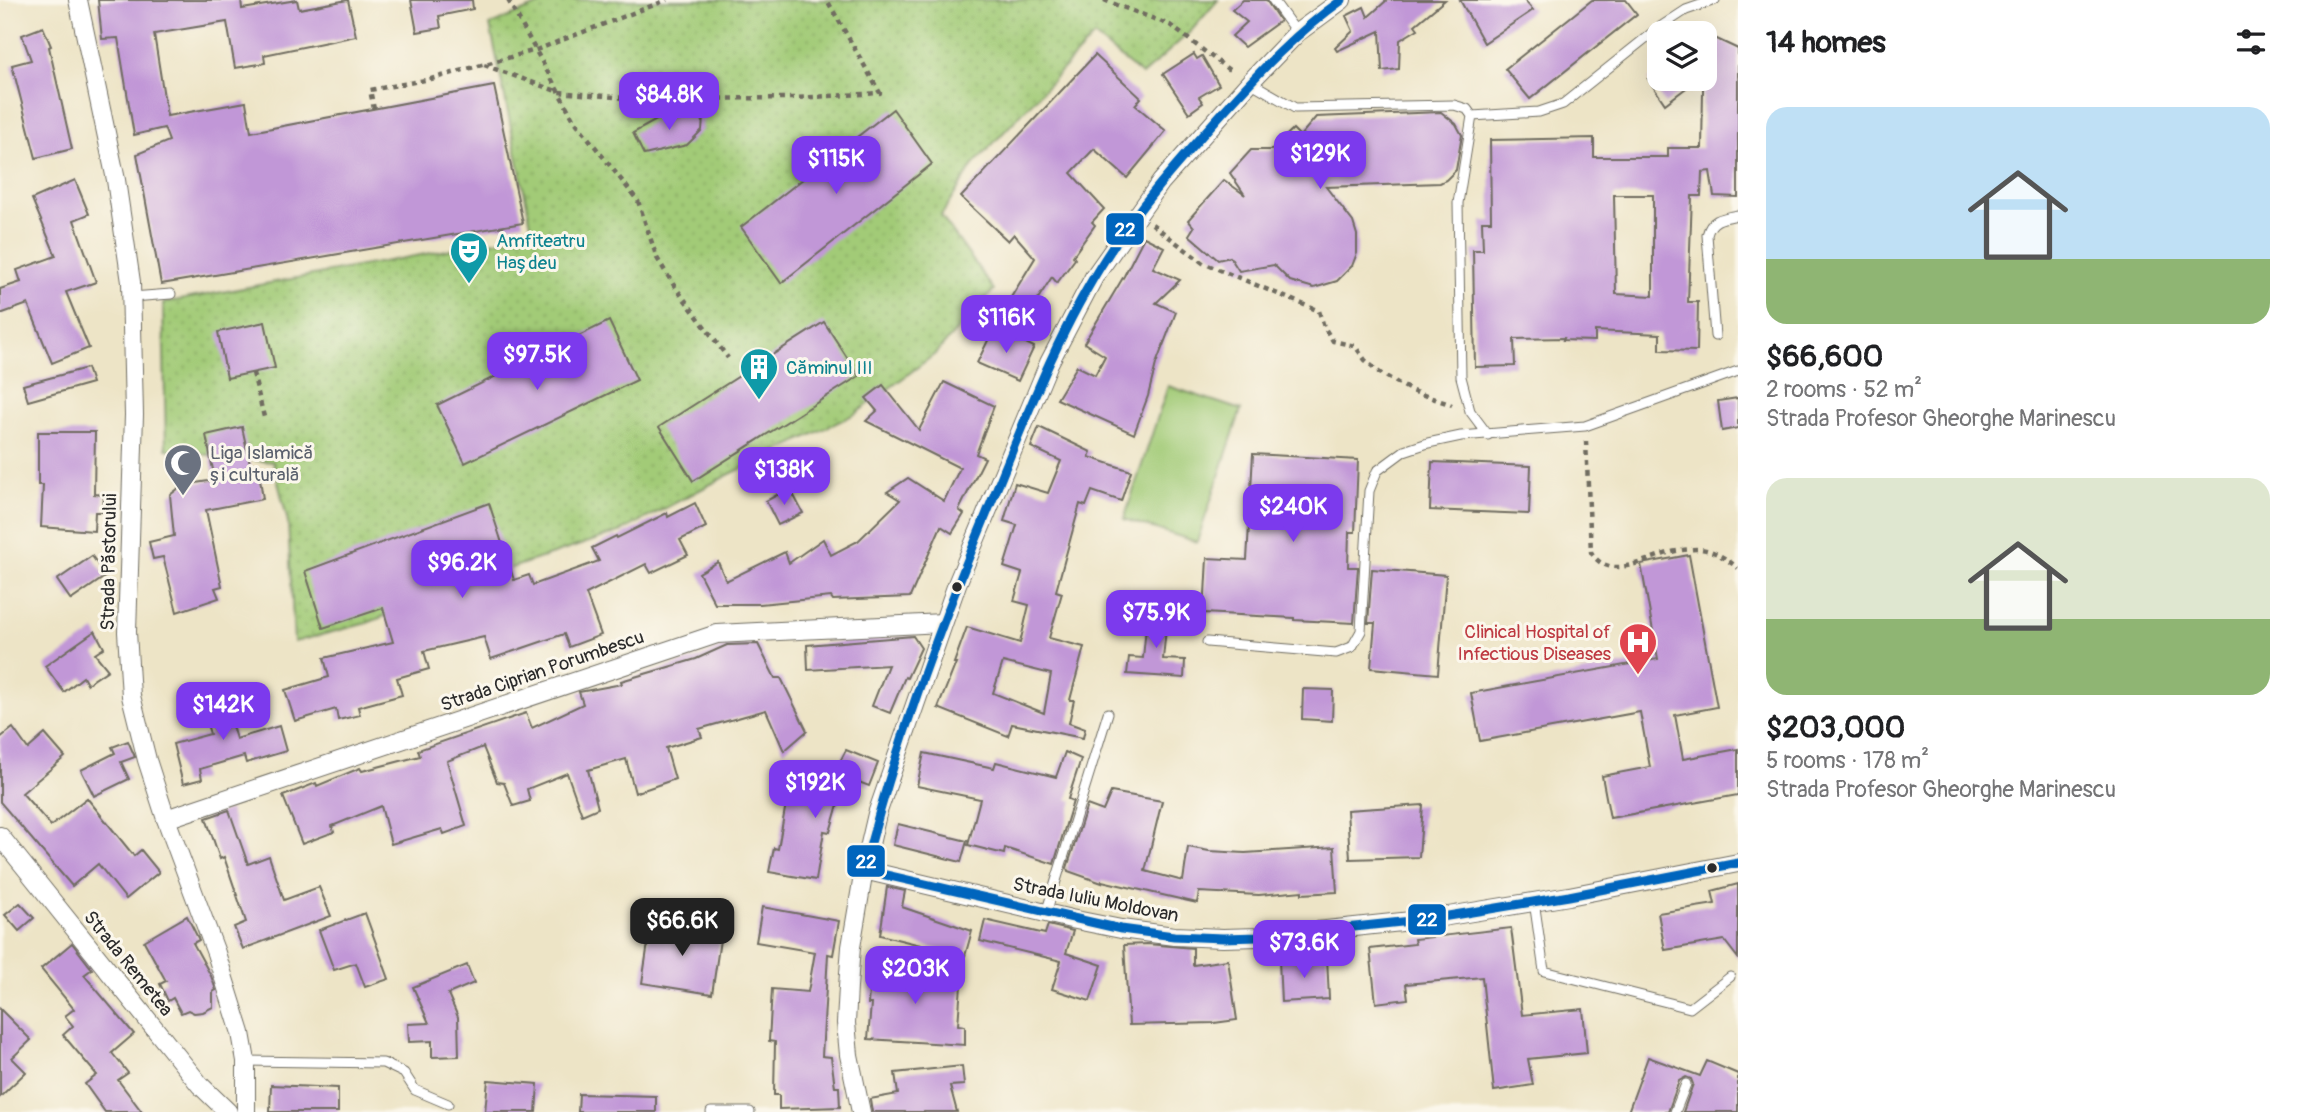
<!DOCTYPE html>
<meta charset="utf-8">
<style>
:root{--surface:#fff;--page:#f6f6f6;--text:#202124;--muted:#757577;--accent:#7c3aed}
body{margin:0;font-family:Pangolin,sans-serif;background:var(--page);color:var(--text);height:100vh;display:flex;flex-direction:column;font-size:26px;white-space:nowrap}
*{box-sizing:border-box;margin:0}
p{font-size:23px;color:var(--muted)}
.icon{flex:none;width:38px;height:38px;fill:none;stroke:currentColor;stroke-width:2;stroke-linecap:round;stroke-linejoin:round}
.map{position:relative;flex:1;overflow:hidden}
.details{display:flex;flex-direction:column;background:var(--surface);width:560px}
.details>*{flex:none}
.fabs{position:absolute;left:1647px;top:21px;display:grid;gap:14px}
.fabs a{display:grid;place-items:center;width:70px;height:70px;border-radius:14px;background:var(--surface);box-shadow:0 7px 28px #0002;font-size:35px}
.price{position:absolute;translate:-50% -60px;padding:0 16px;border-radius:14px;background:var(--accent);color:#fff;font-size:23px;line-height:46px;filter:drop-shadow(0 2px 4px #0008)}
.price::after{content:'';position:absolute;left:50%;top:42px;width:21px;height:16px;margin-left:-10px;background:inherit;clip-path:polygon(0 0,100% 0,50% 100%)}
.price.on{background:#222;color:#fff}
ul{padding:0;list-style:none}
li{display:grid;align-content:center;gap:14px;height:371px;padding:0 28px}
li span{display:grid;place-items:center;height:217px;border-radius:21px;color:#555}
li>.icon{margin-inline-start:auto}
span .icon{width:126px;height:126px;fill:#fffc;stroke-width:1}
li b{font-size:30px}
h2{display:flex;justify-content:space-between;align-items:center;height:84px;padding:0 28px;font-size:30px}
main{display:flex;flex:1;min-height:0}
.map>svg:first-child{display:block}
.green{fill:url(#green-dots);stroke:#667b51;stroke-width:2}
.pitch{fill:#a2cb77;stroke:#667b51;stroke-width:2}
.building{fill:#c197d7;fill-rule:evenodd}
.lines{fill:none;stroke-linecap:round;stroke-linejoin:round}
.service-casing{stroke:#6f6c61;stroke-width:11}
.minor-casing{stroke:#6f6c61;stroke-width:20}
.path{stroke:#6f6c61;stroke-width:4.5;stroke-dasharray:5 5;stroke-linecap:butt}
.service{stroke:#fff;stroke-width:9}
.minor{stroke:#fff;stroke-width:18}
.bus-1-casing{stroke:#fbf7ec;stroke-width:14}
.bus-1{stroke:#0065bd;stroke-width:9}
.bus-dot{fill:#2b2b2b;stroke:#fbf7ec;stroke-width:2.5}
.labels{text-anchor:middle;stroke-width:6;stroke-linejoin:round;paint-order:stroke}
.culture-label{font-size:19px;fill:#0d838f;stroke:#fbf7ec;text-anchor:start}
.worship-label{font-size:19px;fill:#5b616d;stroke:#fbf7ec;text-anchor:start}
.street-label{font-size:19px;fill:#2b2b2b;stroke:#fbf7ec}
.health-label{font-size:19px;fill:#be3a42;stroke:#fbf7ec;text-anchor:end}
.line-badge{stroke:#fbf7ec;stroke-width:2.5}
.badge-label{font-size:19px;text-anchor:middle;font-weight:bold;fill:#fff}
</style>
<main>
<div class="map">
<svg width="1738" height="1112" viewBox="0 0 1738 1112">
<defs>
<pattern id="green-dots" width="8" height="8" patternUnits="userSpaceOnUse" patternTransform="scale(1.75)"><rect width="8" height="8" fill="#a2cb77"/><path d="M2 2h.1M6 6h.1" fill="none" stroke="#8cae67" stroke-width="1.8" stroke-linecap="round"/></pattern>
</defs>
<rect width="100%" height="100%" fill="#fbf7ec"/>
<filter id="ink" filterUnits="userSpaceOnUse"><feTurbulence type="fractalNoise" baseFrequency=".0143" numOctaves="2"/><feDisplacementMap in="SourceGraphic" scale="14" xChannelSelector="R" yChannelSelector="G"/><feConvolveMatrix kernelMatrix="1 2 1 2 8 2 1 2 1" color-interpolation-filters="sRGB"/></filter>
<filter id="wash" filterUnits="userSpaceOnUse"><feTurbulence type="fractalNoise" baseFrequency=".00686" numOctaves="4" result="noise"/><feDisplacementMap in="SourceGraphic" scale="28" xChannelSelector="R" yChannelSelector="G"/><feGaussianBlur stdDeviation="1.57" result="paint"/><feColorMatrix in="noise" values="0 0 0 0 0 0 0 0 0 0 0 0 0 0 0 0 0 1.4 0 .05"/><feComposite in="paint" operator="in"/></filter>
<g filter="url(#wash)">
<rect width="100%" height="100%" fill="#ede4c6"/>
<!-- green -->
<polygon class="green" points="551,0 1218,0 1191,31 1142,75 1094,36 973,165 941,216 994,290 935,354 855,414 728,475 622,531 484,577 367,623 294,642 288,522 273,462 223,457 166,449 163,303 533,234 490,25"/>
<!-- pitch -->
<polygon class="pitch" points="1168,386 1241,410 1197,542 1124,519"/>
<g id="blocks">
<!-- building -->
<g class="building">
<polygon points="98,0 241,0 242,9 297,0 299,9 348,0 356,36 264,55 265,63 235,68 227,22 154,34 167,116 246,102 251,132 494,86 523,223 161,284 137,154 169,141 164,128 134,135 118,38 102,39"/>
<polygon points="411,0 472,0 473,9 439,16 441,28 417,32"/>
<polygon points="1243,0 1266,0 1280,21 1244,47 1232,36 1247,22 1232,10"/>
<polygon points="1387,0 1445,0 1415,25 1418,29 1400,40 1399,69 1382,71 1380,31 1337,51 1335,48 1353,31 1346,16 1364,7 1368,17"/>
<polygon points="1460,0 1524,0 1533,10 1484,43"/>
<polygon points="1592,0 1626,0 1637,14 1530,99 1505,69"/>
<polygon points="43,27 51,46 49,47 72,149 36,158 12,65 31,60 22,35"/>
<path d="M 1704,33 L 1738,49 L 1738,197 L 1714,196 L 1710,171 L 1702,172 L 1701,196 L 1692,196 L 1688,302 L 1698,302 L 1697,351 L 1660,350 L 1660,334 L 1595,331 L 1595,341 L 1563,340 L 1564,338 L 1514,339 L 1515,366 L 1475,367 L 1473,250 L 1483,250 L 1482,221 L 1491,221 L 1490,140 L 1594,138 L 1594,157 L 1668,157 L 1668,148 L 1702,148 ZM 1614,195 L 1653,195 L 1653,296 L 1616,294 Z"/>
<polygon points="1194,54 1197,59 1202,56 1219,85 1199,97 1203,103 1189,113 1163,74"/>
<polygon points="1095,55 1141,98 1135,105 1166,131 1127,178 1094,149 1071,173 1104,209 1092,222 1095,225 1073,256 1075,259 1057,283 1052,277 1030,311 1010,299 1035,258 1014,234 1008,241 961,197"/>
<polygon points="1648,79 1698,79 1665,104"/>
<polygon points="893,109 932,164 781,283 741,227"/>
<polygon points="671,112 693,112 703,118 702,130 687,145 644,155 633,133"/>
<polygon points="1441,112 1456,124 1462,135 1456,170 1446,180 1440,183 1326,187 1353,222 1357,235 1357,253 1352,266 1337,281 1314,288 1290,281 1274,265 1239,271 1230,257 1218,260 1189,235 1194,227 1188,220 1224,180 1245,195 1230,173 1251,150 1271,150 1293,129 1300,136 1316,117"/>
<polygon points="75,180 89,214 74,220 96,282 66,292 89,348 52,363 28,304 0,314 0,289 21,282 17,270 56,256 32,199"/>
<polygon points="1144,237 1164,247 1153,268 1180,280 1156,303 1176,312 1156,364 1148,396 1134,434 1057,399 1077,366 1095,375 1105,356 1084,343 1124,276"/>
<polygon points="609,321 637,380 465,463 437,405"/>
<polygon points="265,322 275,368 227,378 218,332"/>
<polygon points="824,322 859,376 693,481 659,427"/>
<polygon points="994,328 1034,347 1018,381 977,363"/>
<polygon points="87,368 92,383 28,401 23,385"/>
<polygon points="944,382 994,406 976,454 985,458 959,510 964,514 952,533 941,526 910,597 833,600 831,597 760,604 715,604 699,573 718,562 726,581 785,552 789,563 823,539 831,555 858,541 900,500 887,492 908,478 944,501 960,468 866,421 877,411 866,398 883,385 919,430"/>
<polygon points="1738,398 1738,428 1722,431 1718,401"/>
<polygon points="242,427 252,473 259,472 263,499 206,510 222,586 215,588 219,598 177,612 163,557 153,559 149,542 174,536 170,495 183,485 215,480 206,435"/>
<path d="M 1039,427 L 1091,452 L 1089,457 L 1131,471 L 1121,501 L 1092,491 L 1086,506 L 1080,504 L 1056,591 L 1062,593 L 1049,638 L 1084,647 L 1070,700 L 1074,700 L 1069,723 L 1085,729 L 1083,738 L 1012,724 L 1008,736 L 938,708 L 956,663 L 954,663 L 967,627 L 1020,643 L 1029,605 L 1014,601 L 1022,573 L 1004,567 L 1017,525 L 1004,521 L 1015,483 L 1048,493 L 1061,461 L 1031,447 ZM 1003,662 L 1051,674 L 1044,713 L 993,693 Z"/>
<polygon points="38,432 95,432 94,494 104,495 103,512 95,512 94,531 41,527 43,485 38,485"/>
<polygon points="1253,454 1358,460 1355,532 1349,532 1348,567 1358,567 1354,623 1294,620 1294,618 1204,613 1207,558 1247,560"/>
<polygon points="1432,462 1531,466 1529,514 1430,510"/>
<polygon points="790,488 803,513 778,525 766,501"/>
<polygon points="489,503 514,580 529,575 533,585 599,561 592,548 616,536 617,538 667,513 668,517 695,503 706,527 680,540 688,555 651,573 646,564 586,594 601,635 569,647 564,634 491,659 484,637 424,651 429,669 397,678 402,695 358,707 360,715 338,720 336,709 295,721 285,690 329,677 324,658 393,642 383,608 323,628 305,571"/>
<polygon points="1689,555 1717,707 1675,715 1683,759 1738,749 1738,795 1610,818 1602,776 1650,767 1640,712 1480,741 1471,693 1658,659 1641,564"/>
<polygon points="92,556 106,576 71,600 57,580"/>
<polygon points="1372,569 1446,575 1438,674 1371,668 1375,623 1368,623"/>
<polygon points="1148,606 1168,608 1163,659 1185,660 1184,678 1127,674 1129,657 1143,658"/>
<polygon points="95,631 104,648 95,654 108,670 87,684 83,677 64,692 45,666"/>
<polygon points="913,636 921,648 907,678 905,677 890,713 872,706 888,665 808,670 807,645"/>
<polygon points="758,644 775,678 781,678 807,731 784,751 766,710 699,729 702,737 666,748 675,779 635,793 626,759 588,770 598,808 582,815 567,773 527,789 530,801 513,806 504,783 497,782 483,747 447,761 466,826 444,834 442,829 391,844 381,806 332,826 334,832 302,844 283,796 316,783 317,786 360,768 362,771 420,756 418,750 526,713 532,728 583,704 579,692 622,684 621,681 696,659 727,645"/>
<polygon points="1303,689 1333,690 1332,721 1302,719"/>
<polygon points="221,690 236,739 279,726 286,751 246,763 244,756 200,769 202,779 183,784 173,744 210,734 199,697"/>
<polygon points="13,728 28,749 45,734 65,757 22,793 51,826 87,798 134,856 141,850 159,872 126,899 98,864 72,886 0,802 0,738"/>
<polygon points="128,741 135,757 121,762 129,779 94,796 81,770 115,753 112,747"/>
<polygon points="846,750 878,763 869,786 846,777 830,832 824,831 816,880 769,872 774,848 778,849 788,792 822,796"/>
<polygon points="1065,752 1081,759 1068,799 1073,801 1054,864 1005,848 1004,854 968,845 980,799 917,786 924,753 994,768 996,762 1056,777"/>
<polygon points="1111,792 1162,801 1145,871 1183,881 1188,847 1209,851 1245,853 1334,847 1337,892 1302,894 1302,891 1259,895 1199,892 1197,903 1102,881 1102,883 1068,871 1067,868 1087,805 1103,811"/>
<polygon points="1423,805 1419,857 1350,859 1347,810"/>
<polygon points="229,810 248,864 269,856 284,900 319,887 331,916 243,949 234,927 246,922 224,857 220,859 206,818"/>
<polygon points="898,824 967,841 961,862 893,845"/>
<polygon points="1738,884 1738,958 1724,940 1665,950 1658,913 1715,904 1712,891"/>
<polygon points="887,887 905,891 902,907 972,931 965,956 880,935"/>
<polygon points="20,903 34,918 19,931 5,915"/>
<polygon points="762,907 839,921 833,955 828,954 822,1056 831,1057 835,1087 839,1087 840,1107 779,1109 779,1095 774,1095 775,1042 769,1041 772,989 808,992 815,952 756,942"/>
<polygon points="365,913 389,979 365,987 356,963 334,970 319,930"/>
<polygon points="187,916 199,940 193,943 211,976 216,990 213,992 213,1007 203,1012 194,1013 188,1010 181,1013 173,998 168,1001 160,984 166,981 144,941"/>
<polygon points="985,920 1045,934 1048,925 1073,931 1066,953 1102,965 1090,1001 1052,989 1061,961 980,941"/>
<polygon points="651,923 721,933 712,994 642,983"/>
<polygon points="1511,928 1522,1015 1583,1009 1587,1053 1528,1059 1533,1085 1494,1091 1482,977 1406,984 1408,999 1376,1003 1370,949 1415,944 1414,939"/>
<polygon points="72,943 92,969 84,975 134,1034 112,1053 128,1073 118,1080 142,1112 105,1112 85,1084 97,1075 63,1035 73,1026 65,1016 74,1009 41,969"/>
<polygon points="1147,944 1193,948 1193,965 1228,960 1237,1020 1214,1023 1129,1025 1124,945"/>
<polygon points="1327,957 1329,999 1281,1002 1279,960"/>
<polygon points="467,965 474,983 448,994 458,1017 459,1056 432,1057 432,1041 409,1042 408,1024 429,1023 413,987"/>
<polygon points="871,965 962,972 958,1025 965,1026 965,1045 868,1039 871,1004 868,1004"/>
<polygon points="0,1009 31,1040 12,1058 26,1072 0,1097"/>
<polygon points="1648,1057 1700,1076 1707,1061 1738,1074 1738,1112 1683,1112 1693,1084 1691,1079 1686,1077 1679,1081 1668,1112 1628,1112"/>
<polygon points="962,1066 964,1085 950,1086 957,1112 872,1112 870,1099 898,1094 895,1073"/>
<polygon points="488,1080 538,1084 536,1112 485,1112"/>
<polygon points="271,1085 338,1088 338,1112 270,1112"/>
<polygon points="579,1094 656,1096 656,1112 578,1112"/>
</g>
</g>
</g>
<g filter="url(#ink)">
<use href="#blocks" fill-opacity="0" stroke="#6f6c61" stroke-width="2"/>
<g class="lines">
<defs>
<g id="service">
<polyline points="1273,0 1297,33"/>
<polyline points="1250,82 1295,108 1454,105 1467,109 1472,116 1458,203 1461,377 1470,411 1488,435"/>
<polyline points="1472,116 1539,112 1563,104 1657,29 1686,10 1715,0"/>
<polyline points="132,297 171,294"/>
<path d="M 1715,336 L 1707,235 C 1711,219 1722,218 1738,215"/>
<polyline points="1207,642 1336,653 1352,647 1361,631 1369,491 1377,471 1404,451 1428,443 1461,436 1585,426 1738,371"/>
<polyline points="1534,901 1544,971 1690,1008 1730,977"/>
<polyline points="1046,913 1108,713"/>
<polyline points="246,1061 383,1063 404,1073 415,1090 448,1104"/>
<polyline points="711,1112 750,1112"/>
<polyline points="1675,1112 1686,1084"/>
</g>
<g id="minor">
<polyline points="78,0 116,180 131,282 134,415 127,632 131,696 147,760 166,819 216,953 241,1033 246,1061 246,1112"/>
<polyline points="166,819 717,634 943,623"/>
<polyline points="0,836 200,1085 228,1112"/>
<polyline points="864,870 1071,919 1121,929 1174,936 1223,938 1259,937 1430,919 1569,896 1738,863"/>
<polyline points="861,1112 849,1055 846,1023 848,987 851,947 864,870 877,814 957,584 1049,363 1094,277 1161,182 1250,82 1297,33 1342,0"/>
</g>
</defs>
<!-- service casing -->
<use href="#service" class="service-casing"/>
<!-- minor casing -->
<use href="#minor" class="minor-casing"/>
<!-- path -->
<g class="path">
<polyline points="508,0 574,120 638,201 657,258 673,284 728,358"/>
<polyline points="1104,0 1170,25 1233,73"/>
<polyline points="484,65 559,92 637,99 796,98 880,93 827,0"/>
<polyline points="374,109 370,90 431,79 536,50 667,0"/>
<polyline points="1152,224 1203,263 1319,311 1324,327 1333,341 1355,346 1365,360 1380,373 1412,391 1452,405"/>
<polyline points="253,373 264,417"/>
<path d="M 1586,441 L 1591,552 C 1609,583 1647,557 1672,552 C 1679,550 1691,549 1699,549 C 1715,550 1726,559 1738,568"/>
</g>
<!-- service -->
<use href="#service" class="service"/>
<!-- minor -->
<use href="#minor" class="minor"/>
<defs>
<path id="bus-1" d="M 1342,0 C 1297,32 1260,71 1223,112 C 1182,158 1140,204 1107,256 C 1054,338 1021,431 984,520 C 937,634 894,750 864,870 L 1121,929 L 1174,936 L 1223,938 L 1259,937 L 1430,919 L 1569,896 L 1738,863"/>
</defs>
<!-- bus-1 casing -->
<use href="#bus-1" class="bus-1-casing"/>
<!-- bus-1 -->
<use href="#bus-1" class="bus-1"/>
</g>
</g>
<!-- icons -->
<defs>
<symbol id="theatre-pin" viewBox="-11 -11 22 30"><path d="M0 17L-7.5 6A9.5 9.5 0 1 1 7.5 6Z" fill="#0f9aa8" stroke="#fbf7ec"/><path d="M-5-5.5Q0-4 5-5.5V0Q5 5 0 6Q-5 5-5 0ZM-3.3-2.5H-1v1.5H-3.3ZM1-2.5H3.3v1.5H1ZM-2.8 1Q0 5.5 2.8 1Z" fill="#fff"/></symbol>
<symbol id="building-pin" viewBox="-11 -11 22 30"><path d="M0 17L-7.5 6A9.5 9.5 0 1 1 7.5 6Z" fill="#0f9aa8" stroke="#fbf7ec"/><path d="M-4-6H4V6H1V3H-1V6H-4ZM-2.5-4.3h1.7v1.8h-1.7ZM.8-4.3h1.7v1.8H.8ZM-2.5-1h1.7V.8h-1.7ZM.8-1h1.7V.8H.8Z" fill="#fff"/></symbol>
<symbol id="mosque-pin" viewBox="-11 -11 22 30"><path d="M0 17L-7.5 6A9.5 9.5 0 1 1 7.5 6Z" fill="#6b7280" stroke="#fbf7ec"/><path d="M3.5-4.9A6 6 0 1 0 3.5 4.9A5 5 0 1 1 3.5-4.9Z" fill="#fff"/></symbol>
<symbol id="hospital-pin" viewBox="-11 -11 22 30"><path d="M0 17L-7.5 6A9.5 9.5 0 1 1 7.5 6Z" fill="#e0444e" stroke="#fbf7ec"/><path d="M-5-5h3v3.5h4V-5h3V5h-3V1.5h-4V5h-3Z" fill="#fff"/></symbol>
</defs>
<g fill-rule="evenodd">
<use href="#theatre-pin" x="447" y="229" width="44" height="60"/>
<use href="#building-pin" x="737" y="345" width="44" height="60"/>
<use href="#mosque-pin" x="161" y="441" width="44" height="60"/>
<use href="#hospital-pin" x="1616" y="620" width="44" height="60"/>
</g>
<!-- markers -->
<g class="bus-dot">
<circle cx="957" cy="587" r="6"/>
<circle cx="1712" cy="868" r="6"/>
</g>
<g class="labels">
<!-- culture labels -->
<g class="culture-label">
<text x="496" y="247">Amfiteatru<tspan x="496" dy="22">Hașdeu</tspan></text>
<text x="786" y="374">Căminul III</text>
</g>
<!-- worship labels -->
<g class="worship-label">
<text x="210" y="459">Liga Islamică<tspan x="210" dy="22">și culturală</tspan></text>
</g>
<!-- street labels -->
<g class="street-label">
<text transform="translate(108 562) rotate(-89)" y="7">Strada Păstorului</text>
<text transform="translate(542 670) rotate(-19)" y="7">Strada Ciprian Porumbescu</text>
<text transform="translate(1096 899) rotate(11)" y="7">Strada Iuliu Moldovan</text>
<text transform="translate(129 963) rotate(51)" y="7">Strada Remetea</text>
</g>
<!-- health labels -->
<g class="health-label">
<text x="1611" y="638">Clinical Hospital of<tspan x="1611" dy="22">Infectious Diseases</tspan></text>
</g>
</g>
<g class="line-badge">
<rect x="1105" y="212" width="40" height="34" rx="7" fill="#0065bd"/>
<rect x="846" y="844" width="40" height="34" rx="7" fill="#0065bd"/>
<rect x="1407" y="903" width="40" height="33" rx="7" fill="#0065bd"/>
</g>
<g class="badge-label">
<text x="1125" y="236">22</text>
<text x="866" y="868">22</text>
<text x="1427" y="926">22</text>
</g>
</svg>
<div class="fabs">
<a><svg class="icon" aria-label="layers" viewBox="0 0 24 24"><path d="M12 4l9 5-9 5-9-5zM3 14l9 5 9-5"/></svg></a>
</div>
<b class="price" style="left:669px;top:132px">$84.8K</b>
<b class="price" style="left:1320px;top:191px">$129K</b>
<b class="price" style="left:836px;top:196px">$115K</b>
<b class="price" style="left:1006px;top:355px">$116K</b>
<b class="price" style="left:537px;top:392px">$97.5K</b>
<b class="price" style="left:784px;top:507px">$138K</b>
<b class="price" style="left:1293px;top:544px">$240K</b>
<b class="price" style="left:462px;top:600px">$96.2K</b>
<b class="price" style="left:1156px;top:650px">$75.9K</b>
<b class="price" style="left:223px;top:742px">$142K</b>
<b class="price" style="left:815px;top:820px">$192K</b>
<b class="price on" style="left:682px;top:958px">$66.6K</b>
<b class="price" style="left:1304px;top:980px">$73.6K</b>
<b class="price" style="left:915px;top:1006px">$203K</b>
</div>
<section class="details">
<h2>14 homes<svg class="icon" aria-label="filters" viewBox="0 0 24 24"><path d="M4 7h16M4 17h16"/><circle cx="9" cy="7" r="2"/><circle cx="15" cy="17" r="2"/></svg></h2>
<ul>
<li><span style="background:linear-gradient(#bfe0f5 70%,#8fb573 0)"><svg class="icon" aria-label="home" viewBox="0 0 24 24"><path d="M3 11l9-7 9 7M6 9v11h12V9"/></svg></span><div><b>$66,600</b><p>2 rooms · 52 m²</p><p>Strada Profesor Gheorghe Marinescu</p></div></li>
<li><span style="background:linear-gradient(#dfe7d0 65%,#8fb573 0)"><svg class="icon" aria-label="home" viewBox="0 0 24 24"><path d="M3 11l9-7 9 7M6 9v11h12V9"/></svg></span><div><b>$203,000</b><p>5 rooms · 178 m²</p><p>Strada Profesor Gheorghe Marinescu</p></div></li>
</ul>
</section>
</main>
